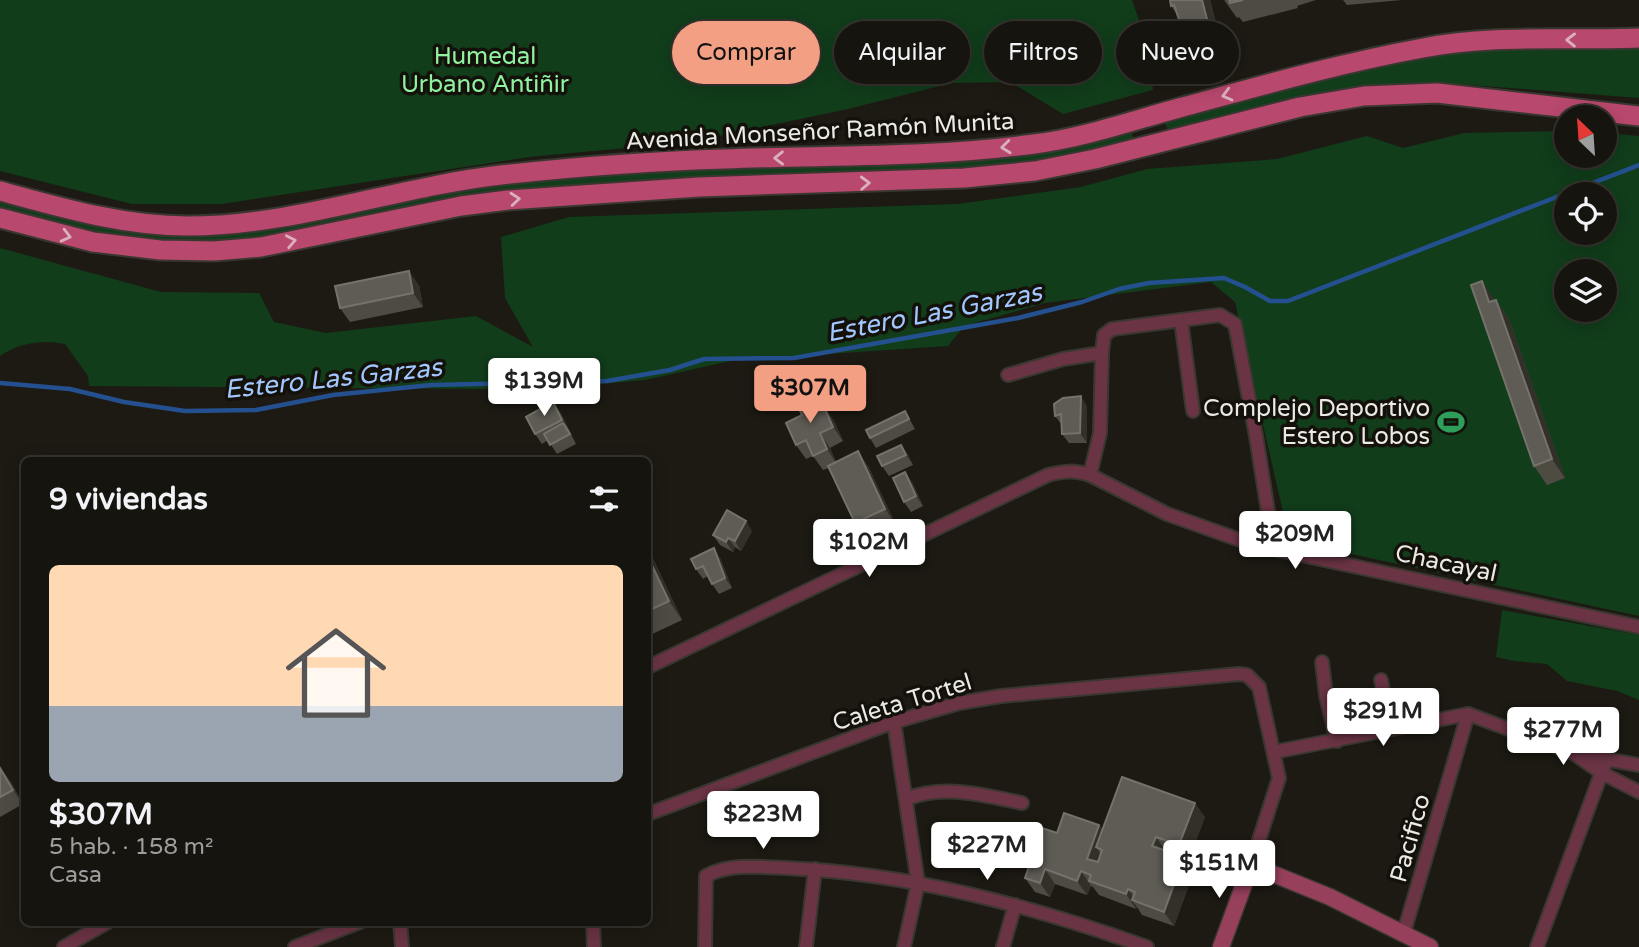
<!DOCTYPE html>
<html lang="es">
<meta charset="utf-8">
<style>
:root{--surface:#16140e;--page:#1f1d17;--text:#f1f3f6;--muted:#9e9e9e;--line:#35332e;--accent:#f39f84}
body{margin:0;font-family:"Varela Round",sans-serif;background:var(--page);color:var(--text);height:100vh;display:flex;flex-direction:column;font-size:26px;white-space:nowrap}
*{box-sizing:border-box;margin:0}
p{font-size:23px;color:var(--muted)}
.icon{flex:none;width:38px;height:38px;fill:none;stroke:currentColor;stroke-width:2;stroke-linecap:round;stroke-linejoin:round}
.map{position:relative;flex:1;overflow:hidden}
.panel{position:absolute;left:21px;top:457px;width:630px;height:469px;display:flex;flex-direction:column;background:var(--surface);border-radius:10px;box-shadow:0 4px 18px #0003,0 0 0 2px var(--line)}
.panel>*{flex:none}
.hud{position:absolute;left:672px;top:21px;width:665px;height:63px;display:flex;gap:14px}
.needle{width:46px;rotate:335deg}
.tools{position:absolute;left:1554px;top:105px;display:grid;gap:14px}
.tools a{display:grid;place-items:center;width:63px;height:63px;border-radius:50%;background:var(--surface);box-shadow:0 4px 18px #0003,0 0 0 2px var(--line);font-size:35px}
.price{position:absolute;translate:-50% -60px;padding:0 16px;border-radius:7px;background:#fff;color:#222;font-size:23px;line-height:46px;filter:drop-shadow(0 2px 4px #0008)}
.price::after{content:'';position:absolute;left:50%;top:42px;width:21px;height:16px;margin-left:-10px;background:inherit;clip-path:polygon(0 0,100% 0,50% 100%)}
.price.on{background:var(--accent);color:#111}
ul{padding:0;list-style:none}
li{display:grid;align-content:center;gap:14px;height:371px;padding:0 28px}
li span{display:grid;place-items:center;height:217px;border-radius:10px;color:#555}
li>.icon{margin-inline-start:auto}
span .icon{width:126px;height:126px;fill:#fffc;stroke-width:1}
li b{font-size:30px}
h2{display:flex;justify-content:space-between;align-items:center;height:84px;padding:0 28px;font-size:30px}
.pill{padding:0 24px;border-radius:32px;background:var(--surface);box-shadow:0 4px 18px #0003,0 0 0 2px var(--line);font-size:24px;line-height:63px}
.pill.on{background:var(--accent);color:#111}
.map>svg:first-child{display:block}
.green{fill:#113d1b;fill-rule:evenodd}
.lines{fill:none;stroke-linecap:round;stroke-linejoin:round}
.stream{stroke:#255090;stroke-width:4.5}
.street-casing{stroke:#3a3730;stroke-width:16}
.secondary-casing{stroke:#3a3730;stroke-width:19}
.primary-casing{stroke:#3a3730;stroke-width:23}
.street{stroke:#6a3445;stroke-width:12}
.secondary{stroke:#96405c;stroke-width:16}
.primary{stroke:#b8486e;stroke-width:19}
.wall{fill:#4e4b43}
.shaded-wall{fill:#333029}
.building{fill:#5f5c55;stroke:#75726b;stroke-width:2}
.oneway{stroke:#dab1bb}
.labels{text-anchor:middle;stroke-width:7;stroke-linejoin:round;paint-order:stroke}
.park-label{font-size:24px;fill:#90f2a0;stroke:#14110b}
.street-label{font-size:24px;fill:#eceae5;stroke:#14110b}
.poi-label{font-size:24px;fill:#eceae5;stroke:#14110b;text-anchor:end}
.water-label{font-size:26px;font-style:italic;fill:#a2c7fe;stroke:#14110b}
</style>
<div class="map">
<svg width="1639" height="947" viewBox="0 0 1639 947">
<rect width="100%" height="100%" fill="#1d1a13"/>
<!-- green -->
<g class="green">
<polygon points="0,0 1132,0 1150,52 1153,90 1063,114 1010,82 952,83 848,109 690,142 529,157 222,204 132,204 0,171"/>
<polygon points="1639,45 1639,98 1459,84 1424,84 1171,130 1168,130 1164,122 1376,64 1465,49"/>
<polygon points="1131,131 1133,137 1131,142 1010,167 719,179 221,243 117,238 0,211 0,199 128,229 569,177 650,172"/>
<path d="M 1566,131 L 1566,156 L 1605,156 L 1605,133 L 1639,136 L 1639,616 L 1305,544 L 1288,534 L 1235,302 L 1211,282 L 1045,303 L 964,326 L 948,346 L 735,360 L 645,380 L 544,389 L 546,399 L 493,389 L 89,386 L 88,376 L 65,344 C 43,339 18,343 0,356 L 0,248 L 161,292 L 259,293 L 274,322 L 326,333 L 476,316 L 533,347 L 505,298 L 501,237 L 569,217 L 957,204 L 1081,187 L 1147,169 L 1277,159 L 1367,136 L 1403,148 L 1464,133 ZM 1566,194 L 1605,194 L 1605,233 L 1566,233 ZM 1566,271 L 1605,271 L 1605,310 L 1566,310 Z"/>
<polygon points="1502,610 1639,635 1639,700 1617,691 1567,681 1547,664 1514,661 1496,657"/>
</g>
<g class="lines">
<!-- stream -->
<polyline class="stream" points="0,383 70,389 124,402 185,411 256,410 333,395 431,385 607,381 670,370 704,359 794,358 1018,318 1082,302 1119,289 1149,283 1224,278 1245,287 1270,301 1288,301 1639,165"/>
<defs>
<g id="street">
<polyline points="1181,320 1193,411"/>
<polyline points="1008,375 1063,359 1102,353 1104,335 1112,329 1220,315 1235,324 1256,436 1274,549"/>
<polyline points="1090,475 1100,433 1102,353"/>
<polyline points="1322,662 1326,696 1337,741"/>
<path d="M 648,667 L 1048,475 C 1064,471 1074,470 1090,475 L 1167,514 L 1254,545 L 1639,627"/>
<polyline points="1381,680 1391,729"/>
<polyline points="894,722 918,883 904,947"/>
<polyline points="1274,752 1468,714 1573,753 1602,773 1639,792"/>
<polyline points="1577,754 1639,765"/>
<path d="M 906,799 C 944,784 984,795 1022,803"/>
<polyline points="648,814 894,722 959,703 1001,696 1239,674 1247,675 1259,687 1279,778 1251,865"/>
<polyline points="400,922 402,947"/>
<polyline points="593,922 594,947"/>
<polyline points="1404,932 1468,714"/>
<polyline points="64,947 108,922"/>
<polyline points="295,947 360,922"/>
<path d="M 705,947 L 706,876 C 729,863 761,867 785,868 C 909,873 1031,906 1147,947"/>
<polyline points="806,947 815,869"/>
<polyline points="1003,947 1015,905"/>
<polyline points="1537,947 1607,758"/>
</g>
<polyline id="secondary" points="1221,947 1251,865 1330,897 1430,947"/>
<g id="primary">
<path d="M 0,191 C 62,208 124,226 188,226 C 294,226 396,187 501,175 C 575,167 651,161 725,159 C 828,155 932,158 1034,144 C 1083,138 1131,121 1179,108 C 1260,86 1341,63 1423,48 C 1494,34 1567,41 1639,38"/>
<polyline points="0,218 93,242 160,250 214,251 261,247 461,206 508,200 699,187 964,178 1035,171 1095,159 1300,107 1364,96 1437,93 1639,116"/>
</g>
</defs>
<!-- street casing -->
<use href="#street" class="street-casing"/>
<!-- secondary casing -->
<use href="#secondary" class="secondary-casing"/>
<!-- primary casing -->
<use href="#primary" class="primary-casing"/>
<!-- street -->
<use href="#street" class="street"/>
<!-- secondary -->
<use href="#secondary" class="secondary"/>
<!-- primary -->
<use href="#primary" class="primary"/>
</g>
<!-- wall -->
<g class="wall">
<polygon points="1210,0 1221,42 1215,44 1216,49 1204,52 1201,48 1196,50 1183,31 1177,14 1171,6"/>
<polygon points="1224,0 1316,0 1297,6 1298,8 1243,22 1239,17 1237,18"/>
<polygon points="1343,0 1402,0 1347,5"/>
<polygon points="419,285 423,307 350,322 340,308"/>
<polygon points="1496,300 1509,319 1565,478 1547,485 1534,466"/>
<polygon points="553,402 560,412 576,444 557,454 548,440 542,444 535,434"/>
<polygon points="1087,406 1087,443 1069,443 1062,434 1062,425 1055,416"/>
<polygon points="824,407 834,421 843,441 830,448 836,462 868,466 895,523 865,537 855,523 829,468 823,470 813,456 806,459 796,445 819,409"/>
<polygon points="905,411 915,429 876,448 870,438"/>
<polygon points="901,445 908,455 913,465 889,476 882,466"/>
<polygon points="912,482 923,506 911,512 904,502"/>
<polygon points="752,531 741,551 735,547 733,552 720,545 713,535"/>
<polygon points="648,548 682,620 648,636"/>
<polygon points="720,558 732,588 719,594 712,584 708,576 703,579 696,569"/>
<polygon points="0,768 11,782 23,804 0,817"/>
<polygon points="1205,817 1189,859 1184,858 1194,871 1174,926 1142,915 1137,907 1136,909 1099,895 1093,887 1091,886 1087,895 1055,884 1050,897 1035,892 1025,878 1057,833 1099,825 1103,830"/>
</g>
<!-- shaded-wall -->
<g class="shaded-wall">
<polygon points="1202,0 1210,0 1221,42 1208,23"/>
<polygon points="1202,25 1215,44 1216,49 1203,30"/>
<polygon points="409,271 419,285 423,307 413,293"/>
<polygon points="1482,281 1495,300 1489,302"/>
<polygon points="1496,300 1509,319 1565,478 1552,459"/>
<polygon points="808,393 818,408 826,425 816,410"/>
<polygon points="1081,396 1087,406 1087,443 1080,433"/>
<polygon points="553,402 560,412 569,429 562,420"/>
<polygon points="824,407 834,421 843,441 833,427"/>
<polygon points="820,433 830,448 837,464 827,449"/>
<polygon points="901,445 908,455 913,465 906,455"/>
<polygon points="858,451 868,466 895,523 885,509"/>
<polygon points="905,472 912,482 923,506 916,496"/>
<polygon points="746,521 752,531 741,551 735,541"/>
<polygon points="728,538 735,547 733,552 726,542"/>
<polygon points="648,548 682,620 669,601 648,557"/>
<polygon points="714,548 720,558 732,588 725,578"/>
<polygon points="1,768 11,782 23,804 13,790"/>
<polygon points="1195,803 1205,817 1189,859 1179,845"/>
<polygon points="1099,825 1109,839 1096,847 1103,857 1097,873 1087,859"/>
<polygon points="1156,837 1166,851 1152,846"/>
<polygon points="1184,857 1194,871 1174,926 1164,912"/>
<polygon points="1045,869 1055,884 1050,897 1040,883"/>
<polygon points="1081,871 1091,886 1087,895 1077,881"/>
<polygon points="1128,889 1137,902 1132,900 1137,907 1136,909 1126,894"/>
</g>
<!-- building -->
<g class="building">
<polygon points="1170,0 1202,0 1208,23 1202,25 1203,30 1191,34 1190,29 1183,31 1174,5 1171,6"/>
<polygon points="1229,0 1243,0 1230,3"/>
<polygon points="409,271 413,293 340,308 335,286"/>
<polygon points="1482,281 1489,302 1496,300 1552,459 1534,466 1471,285"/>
<polygon points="808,393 816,410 824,407 833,427 820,433 827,449 813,456 806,440 796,445 786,423 802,415 795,400"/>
<polygon points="1081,396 1080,433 1062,434 1061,414 1055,416 1054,404 1063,398"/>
<polygon points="553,402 562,420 535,434 526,417"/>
<polygon points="905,411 909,419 870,438 866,430"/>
<polygon points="563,423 570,434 550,445 544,434"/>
<polygon points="901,445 906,455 882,466 877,456"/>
<polygon points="858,451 885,509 855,523 828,466"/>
<polygon points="905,472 916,496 904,502 893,478"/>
<polygon points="727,510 746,521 735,541 728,538 726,542 713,535"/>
<polygon points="714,548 725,578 712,584 703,566 696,569 691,559"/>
<polygon points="648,557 669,601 648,611"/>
<polygon points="0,768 13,790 0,797"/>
<polygon points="1122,777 1195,803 1179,845 1156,837 1152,846 1184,857 1164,912 1132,900 1135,892 1128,889 1126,894 1089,881 1091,875 1081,871 1077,881 1045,869 1040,883 1025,878 1042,828 1057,833 1064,813 1099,825 1087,859 1098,862 1102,850 1096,847"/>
</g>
<!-- one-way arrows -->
<defs><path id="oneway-chevron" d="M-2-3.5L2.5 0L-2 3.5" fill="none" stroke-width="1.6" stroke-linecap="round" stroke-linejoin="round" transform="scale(1.75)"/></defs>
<g class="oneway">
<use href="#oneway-chevron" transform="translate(1571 40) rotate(-179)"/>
<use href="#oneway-chevron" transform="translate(1227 95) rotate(165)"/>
<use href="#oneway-chevron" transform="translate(1006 147) rotate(174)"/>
<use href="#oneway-chevron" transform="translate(779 158) rotate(179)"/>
<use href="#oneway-chevron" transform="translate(865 183) rotate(-2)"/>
<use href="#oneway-chevron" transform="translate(515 199) rotate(-5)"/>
<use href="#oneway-chevron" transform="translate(66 236) rotate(14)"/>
<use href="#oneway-chevron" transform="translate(291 241) rotate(-11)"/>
</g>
<!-- icons -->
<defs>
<symbol id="stadium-bare" viewBox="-9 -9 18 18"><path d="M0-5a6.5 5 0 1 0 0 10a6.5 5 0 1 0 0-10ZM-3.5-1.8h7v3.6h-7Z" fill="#2e9e5b" stroke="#14110b" stroke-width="2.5" paint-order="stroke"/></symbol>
</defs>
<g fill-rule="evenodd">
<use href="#stadium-bare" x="1432" y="403" width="38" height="38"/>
</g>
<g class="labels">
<!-- park labels -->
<g class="park-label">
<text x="485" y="64">Humedal<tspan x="485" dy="28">Urbano Antiñir</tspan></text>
</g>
<!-- street labels -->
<g class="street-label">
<text transform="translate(820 131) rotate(-3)" y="8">Avenida Monseñor Ramón Munita</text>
<text transform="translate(1446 563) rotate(12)" y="8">Chacayal</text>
<text transform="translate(902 702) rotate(-17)" y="8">Caleta Tortel</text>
<text transform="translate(1410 838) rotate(-74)" y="8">Pacifico</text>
</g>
<!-- poi labels -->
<g class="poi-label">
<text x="1430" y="416">Complejo Deportivo<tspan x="1430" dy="28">Estero Lobos</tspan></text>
</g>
<!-- water labels -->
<g class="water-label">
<text transform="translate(934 312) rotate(-11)" y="9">Estero Las Garzas</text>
<text transform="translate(333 378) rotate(-6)" y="9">Estero Las Garzas</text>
</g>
</g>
</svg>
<div class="tools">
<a><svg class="needle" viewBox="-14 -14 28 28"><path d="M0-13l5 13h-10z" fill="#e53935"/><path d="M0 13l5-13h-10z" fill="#9e9e9e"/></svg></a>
<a><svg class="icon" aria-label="locate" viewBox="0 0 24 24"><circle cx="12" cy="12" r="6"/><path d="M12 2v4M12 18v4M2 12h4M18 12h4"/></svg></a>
<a><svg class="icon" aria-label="layers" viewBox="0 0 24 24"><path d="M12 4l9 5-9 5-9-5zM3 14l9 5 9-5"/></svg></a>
</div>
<b class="price" style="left:544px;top:418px">$139M</b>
<b class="price on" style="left:810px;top:425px">$307M</b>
<b class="price" style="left:1295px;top:571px">$209M</b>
<b class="price" style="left:869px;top:579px">$102M</b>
<b class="price" style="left:1383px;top:748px">$291M</b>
<b class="price" style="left:1563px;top:767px">$277M</b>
<b class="price" style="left:763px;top:851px">$223M</b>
<b class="price" style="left:987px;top:882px">$227M</b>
<b class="price" style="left:1219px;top:900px">$151M</b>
<div class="hud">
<a class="pill on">Comprar</a>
<a class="pill">Alquilar</a>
<a class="pill">Filtros</a>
<a class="pill">Nuevo</a>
</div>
<section class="panel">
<h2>9 viviendas<svg class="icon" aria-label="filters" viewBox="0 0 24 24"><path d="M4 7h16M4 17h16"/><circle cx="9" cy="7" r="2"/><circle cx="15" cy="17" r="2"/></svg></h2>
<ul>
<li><span style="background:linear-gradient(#ffd9b3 65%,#9aa5b1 0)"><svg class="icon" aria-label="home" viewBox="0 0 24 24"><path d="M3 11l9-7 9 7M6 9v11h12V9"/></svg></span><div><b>$307M</b><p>5 hab. · 158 m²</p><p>Casa</p></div></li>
</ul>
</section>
</div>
